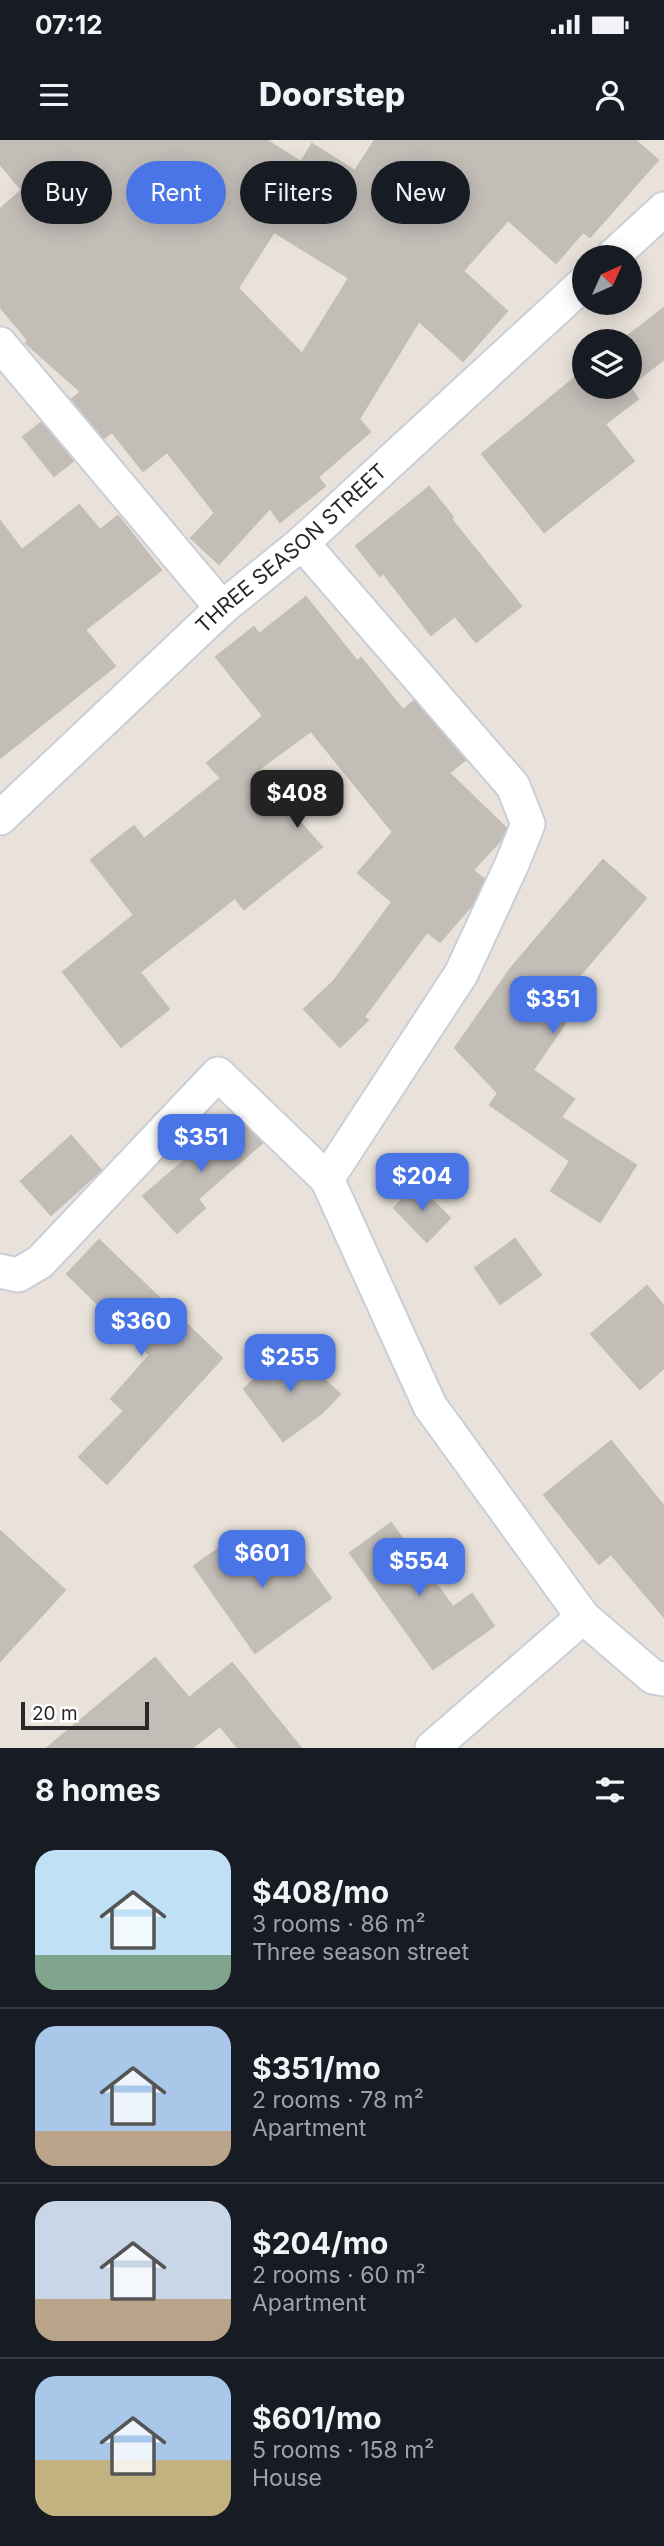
<!DOCTYPE html>
<meta charset="utf-8">
<style>
:root{--surface:#171b24;--page:#242831;--text:#f1f3f6;--muted:#9ea1a6;--line:#363941;--accent:#4a75e7}
body{margin:0;font-family:Inter,sans-serif;background:var(--page);color:var(--text);height:100vh;display:flex;flex-direction:column;font-size:26px;white-space:nowrap}
*{box-sizing:border-box;margin:0}
p{font-size:23px;color:var(--muted)}
.icon{flex:none;width:38px;height:38px;fill:none;stroke:currentColor;stroke-width:2;stroke-linecap:round;stroke-linejoin:round}
.map{position:relative;height:1608px;overflow:hidden}
.panel{display:flex;flex-direction:column;background:var(--surface);flex:1}
.panel>*{flex:none}
.top-card{position:absolute;left:21px;top:21px;width:623px;height:63px;display:flex;gap:14px}
.needle{width:46px;rotate:45deg}
.fabs{position:absolute;left:572px;top:105px;display:grid;gap:14px}
.fabs a{display:grid;place-items:center;width:70px;height:70px;border-radius:50%;background:var(--surface);box-shadow:0 4px 18px #0003;font-size:35px}
.scale{position:absolute;left:21px;bottom:18px;width:128px;box-sizing:border-box;padding-left:7px;border:4px solid #282828;border-top:0;font-size:19px;line-height:24px;white-space:nowrap;color:#282828;-webkit-text-stroke:5px #fff;paint-order:stroke}
.price{position:absolute;translate:-50% -60px;padding:0 16px;border-radius:14px;background:var(--accent);color:#fff;font-size:23px;line-height:46px;filter:drop-shadow(0 2px 4px #0008)}
.price::after{content:'';position:absolute;left:50%;top:42px;width:21px;height:16px;margin-left:-10px;background:inherit;clip-path:polygon(0 0,100% 0,50% 100%)}
.price.current{background:#222;color:#fff}
ul{padding:0;list-style:none}
li{display:flex;align-items:center;gap:21px;height:175px;padding:0 35px}
li+li{border-top:2px solid var(--line)}
li span{display:grid;place-items:center;flex:none;width:196px;height:140px;border-radius:21px;color:#555}
li>.icon{margin-inline-start:auto}
span .icon{width:84px;height:84px;fill:#fffc;stroke-width:1}
li b{font-size:30px}
h2{display:flex;justify-content:space-between;align-items:center;height:84px;padding:0 35px;font-size:30px}
.tag{padding:0 24px;border-radius:32px;background:var(--surface);box-shadow:0 4px 18px #0003;font-size:24px;line-height:63px}
.tag.current{background:var(--accent);color:#fff}
.status{display:flex;justify-content:space-between;align-items:center;height:49px;padding:0 35px;background:var(--surface);direction:ltr}
.status svg{height:19px;fill:currentColor}
header{display:flex;justify-content:space-between;align-items:center;height:91px;padding:0 35px;background:var(--surface);font-size:32px;font-weight:800}
.map>svg:first-child{display:block}
.building{fill:#c2bdb7;stroke:#c4bdb5;stroke-width:2;fill-rule:evenodd}
.lines{fill:none;stroke-linecap:round;stroke-linejoin:round}
.minor-casing{stroke:#caced9;stroke-width:37}
.minor{stroke:#fff;stroke-width:33}
.labels{text-anchor:middle;stroke-width:5;stroke-linejoin:round;paint-order:stroke}
.street-label{font-size:21px;fill:#282828;stroke:#fff}
</style>
<div class="status"><b>07:12</b><svg viewBox="0 0 49 12"><path d="M0 12V9h3v3zM5 12V6h3v6zM10 12V3h3v9zM15 12V0h3v12zM26 1h20v11H26zM47 4h2v5h-2z"/></svg></div>
<header><svg class="icon" aria-label="menu" viewBox="0 0 24 24"><path d="M4 6h16M4 12h16M4 18h16"/></svg>Doorstep<svg class="icon" aria-label="person" viewBox="0 0 24 24"><circle cx="12" cy="8" r="4"/><path d="M4 21q1-7 8-7t8 7"/></svg></header>
<div class="map">
<svg width="664" height="1608" viewBox="0 0 664 1608">
<rect width="100%" height="100%" fill="#e9e2db"/>
<!-- building -->
<g class="building">
<path d="M 0,0 L 266,0 L 301,22 L 312,4 L 355,31 L 375,0 L 635,0 L 658,20 L 590,97 L 583,92 L 556,123 L 508,80 L 463,131 L 507,171 L 463,221 L 419,181 L 359,279 L 370,292 L 318,337 L 325,346 L 280,382 L 270,368 L 219,424 L 191,398 L 215,373 L 167,312 L 143,331 L 112,292 L 104,298 L 72,259 L 81,252 L 26,203 L 28,200 L 0,167 L 0,69 L 22,50 L 0,24 ZM 274,92 L 349,138 L 302,214 L 238,148 Z"/>
<polygon points="664,168 664,219 630,246 630,201 621,201"/>
<polygon points="584,230 584,247 630,247 638,259 605,284 634,321 544,392 482,314"/>
<polygon points="41,283 73,321 54,336 23,297"/>
<polygon points="429,347 453,377 451,379 521,466 476,502 455,476 431,495 383,433 380,436 356,406"/>
<polygon points="79,365 100,390 118,376 161,430 85,490 115,526 0,618 0,381 22,410"/>
<polygon points="306,457 357,521 361,518 403,570 414,561 465,620 449,633 506,688 500,701 473,730 484,739 472,765 440,802 427,792 364,877 368,880 340,907 304,869 333,842 392,762 358,733 393,692 311,591 255,632 322,707 244,769 235,758 140,832 169,869 121,907 63,832 134,775 91,720 134,686 144,699 221,638 207,623 263,576 216,517 254,487 259,494"/>
<polygon points="603,720 646,758 562,856 577,866 533,930 574,959 561,977 636,1025 600,1082 551,1051 570,1021 490,965 498,953 455,908 511,828"/>
<polygon points="235,977 262,1003 198,1059 205,1068 177,1093 143,1056"/>
<polygon points="71,996 101,1030 51,1075 21,1041"/>
<polygon points="417,1045 450,1078 427,1102 394,1068"/>
<polygon points="515,1099 541,1135 500,1164 475,1128"/>
<polygon points="99,1100 222,1218 107,1344 79,1317 124,1271 111,1259 150,1215 67,1134"/>
<polygon points="647,1146 664,1166 664,1228 640,1249 591,1194"/>
<polygon points="288,1206 340,1254 322,1273 283,1301 244,1249"/>
<polygon points="611,1301 664,1366 664,1477 611,1414 599,1424 544,1355"/>
<polygon points="391,1383 453,1467 472,1454 494,1486 433,1529 350,1413"/>
<polygon points="0,1391 65,1450 0,1521"/>
<polygon points="241,1393 265,1425 293,1405 331,1458 255,1513 194,1426"/>
<polygon points="155,1518 189,1558 232,1523 301,1608 238,1608 220,1586 192,1608 47,1608"/>
</g>
<g class="lines">
<defs>
<g id="minor">
<polyline points="612,117 664,69"/>
<polyline points="0,204 222,468"/>
<polyline points="302,403 513,646 528,684 512,724 461,834 327,1039 430,1266 583,1477"/>
<path id="s1" d="M 0,678 L 222,468 L 302,403 L 584,143"/>
<polyline points="0,1131 18,1135 40,1122 218,934 327,1039"/>
<polyline points="432,1608 583,1477 653,1537 664,1539"/>
</g>
</defs>
<!-- minor casing -->
<use href="#minor" class="minor-casing"/>
<!-- minor -->
<use href="#minor" class="minor"/>
</g>
<g class="labels">
<!-- street labels -->
<g class="street-label">
<text dy="7" stroke="none"><textPath href="#s1" startOffset="397">THREE SEASON STREET</textPath></text>
</g>
</g>
</svg>
<div class="fabs">
<a><svg class="needle" viewBox="-14 -14 28 28"><path d="M0-13l5 13h-10z" fill="#e53935"/><path d="M0 13l5-13h-10z" fill="#9ea1a6"/></svg></a>
<a><svg class="icon" aria-label="layers" viewBox="0 0 24 24"><path d="M12 4l9 5-9 5-9-5zM3 14l9 5 9-5"/></svg></a>
</div>
<div class="scale">20 m</div>
<b class="price current" style="left:297px;top:690px">$408</b>
<b class="price" style="left:553px;top:896px">$351</b>
<b class="price" style="left:201px;top:1034px">$351</b>
<b class="price" style="left:422px;top:1073px">$204</b>
<b class="price" style="left:141px;top:1218px">$360</b>
<b class="price" style="left:290px;top:1254px">$255</b>
<b class="price" style="left:262px;top:1450px">$601</b>
<b class="price" style="left:419px;top:1458px">$554</b>
<div class="top-card">
<a class="tag">Buy</a>
<a class="tag current">Rent</a>
<a class="tag">Filters</a>
<a class="tag">New</a>
</div>
</div>
<section class="panel">
<h2>8 homes<svg class="icon" aria-label="filters" viewBox="0 0 24 24"><path d="M4 7h16M4 17h16"/><circle cx="9" cy="7" r="2"/><circle cx="15" cy="17" r="2"/></svg></h2>
<ul>
<li><span style="background:linear-gradient(#bfe0f5 75%,#7fa58c 0)"><svg class="icon" aria-label="home" viewBox="0 0 24 24"><path d="M3 11l9-7 9 7M6 9v11h12V9"/></svg></span><div><b>$408/mo</b><p>3 rooms · 86 m²</p><p>Three season street</p></div></li>
<li><span style="background:linear-gradient(#a9c7e8 75%,#b9a48a 0)"><svg class="icon" aria-label="home" viewBox="0 0 24 24"><path d="M3 11l9-7 9 7M6 9v11h12V9"/></svg></span><div><b>$351/mo</b><p>2 rooms · 78 m²</p><p>Apartment</p></div></li>
<li><span style="background:linear-gradient(#c9d6e8 70%,#b9a48a 0)"><svg class="icon" aria-label="home" viewBox="0 0 24 24"><path d="M3 11l9-7 9 7M6 9v11h12V9"/></svg></span><div><b>$204/mo</b><p>2 rooms · 60 m²</p><p>Apartment</p></div></li>
<li><span style="background:linear-gradient(#a9c7e8 60%,#c2b280 0)"><svg class="icon" aria-label="home" viewBox="0 0 24 24"><path d="M3 11l9-7 9 7M6 9v11h12V9"/></svg></span><div><b>$601/mo</b><p>5 rooms · 158 m²</p><p>House</p></div></li>
</ul>
</section>
